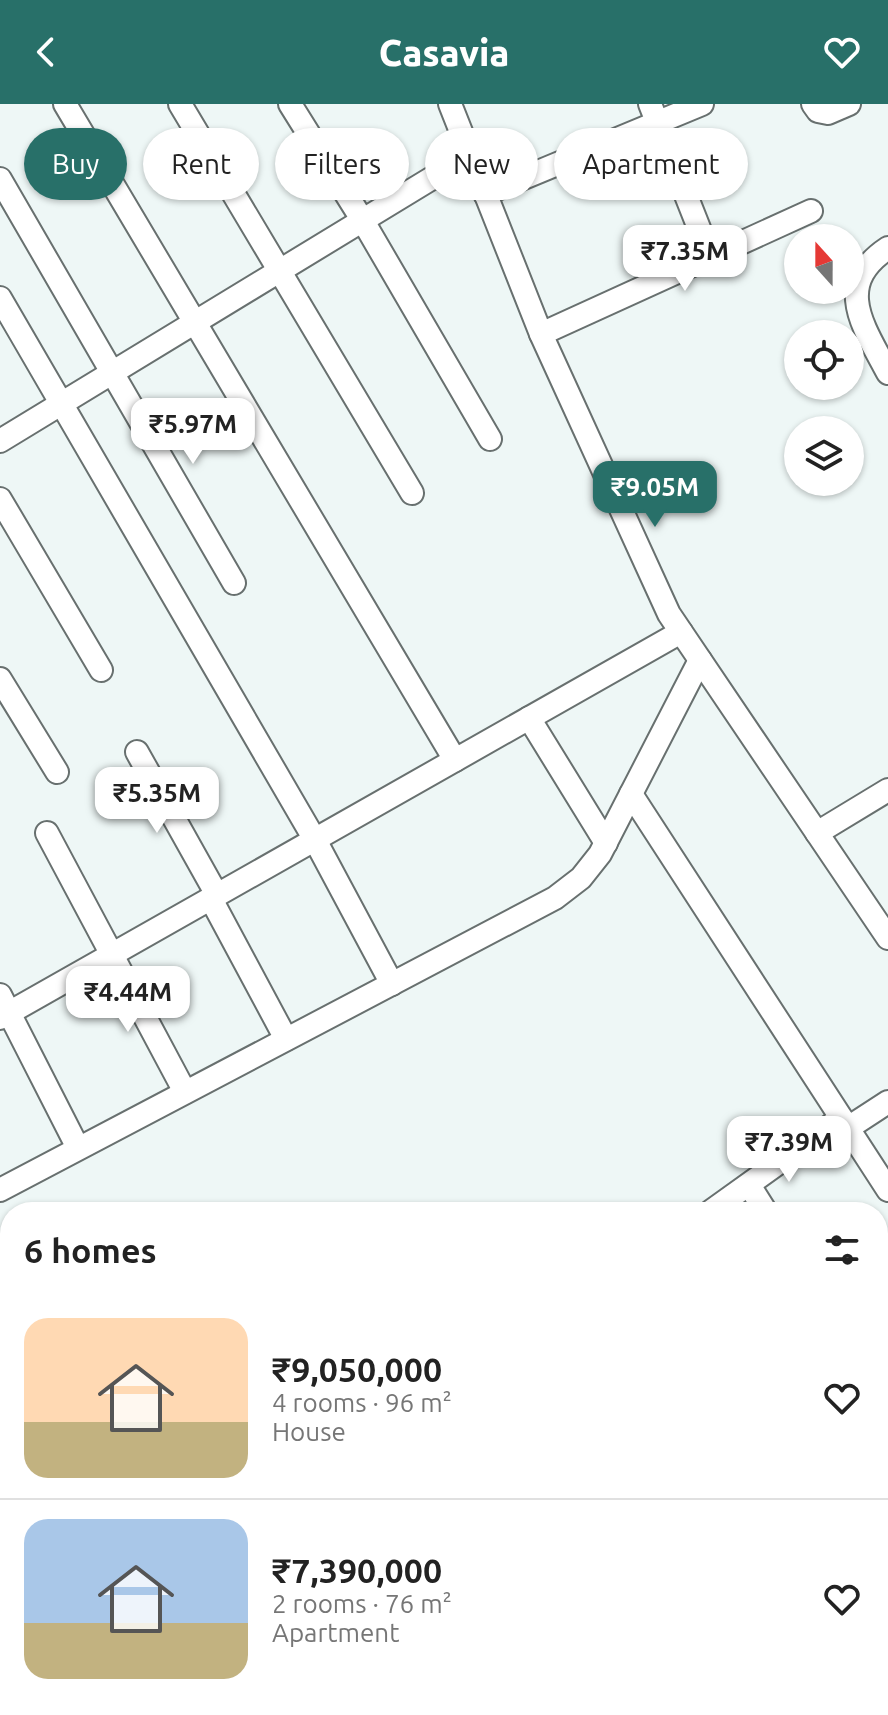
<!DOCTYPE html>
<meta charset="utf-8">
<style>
:root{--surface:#fff;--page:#f2f2f2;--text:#222;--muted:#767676;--line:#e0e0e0;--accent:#287069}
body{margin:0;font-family:Ubuntu,sans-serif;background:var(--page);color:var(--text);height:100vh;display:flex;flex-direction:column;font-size:30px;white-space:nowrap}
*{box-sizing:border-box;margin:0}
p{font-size:26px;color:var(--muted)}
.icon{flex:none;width:44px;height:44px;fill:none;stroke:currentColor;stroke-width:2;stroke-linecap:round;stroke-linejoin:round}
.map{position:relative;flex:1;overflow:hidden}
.side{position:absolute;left:0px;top:1098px;width:888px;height:514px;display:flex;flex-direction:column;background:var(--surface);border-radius:32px 32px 0 0;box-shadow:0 2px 6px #0004}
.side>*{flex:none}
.banner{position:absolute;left:24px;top:24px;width:840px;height:72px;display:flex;gap:16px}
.needle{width:52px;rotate:339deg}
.controls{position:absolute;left:784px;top:120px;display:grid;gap:16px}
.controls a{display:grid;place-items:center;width:80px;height:80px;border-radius:50%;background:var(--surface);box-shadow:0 2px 6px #0004;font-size:40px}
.price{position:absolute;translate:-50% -68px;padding:0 18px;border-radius:16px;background:#fff;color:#222;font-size:26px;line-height:52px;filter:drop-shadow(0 2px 4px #0008)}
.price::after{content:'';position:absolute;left:50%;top:48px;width:24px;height:18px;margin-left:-12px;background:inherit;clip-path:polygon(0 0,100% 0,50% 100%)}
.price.current{background:var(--accent);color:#fff}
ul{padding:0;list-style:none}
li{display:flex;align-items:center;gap:24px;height:200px;padding:0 24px}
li+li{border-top:2px solid var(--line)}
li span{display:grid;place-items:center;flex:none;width:224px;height:160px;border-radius:24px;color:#555}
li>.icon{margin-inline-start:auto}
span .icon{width:96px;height:96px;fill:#fffc;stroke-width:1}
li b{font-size:34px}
h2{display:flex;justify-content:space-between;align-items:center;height:96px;padding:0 24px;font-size:34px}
.chip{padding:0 28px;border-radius:36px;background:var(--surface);box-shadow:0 2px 6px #0004;font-size:28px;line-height:72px}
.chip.current{background:var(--accent);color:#fff}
header{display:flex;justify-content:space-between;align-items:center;height:104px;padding:0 24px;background:var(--accent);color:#fff;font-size:36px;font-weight:800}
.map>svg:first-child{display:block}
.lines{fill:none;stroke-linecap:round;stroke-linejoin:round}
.stream{stroke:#77cfc5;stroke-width:9}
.minor-casing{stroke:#68706f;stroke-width:26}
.secondary-casing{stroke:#68706f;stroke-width:36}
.minor{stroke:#fff;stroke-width:22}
.secondary{stroke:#fff;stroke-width:32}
</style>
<header><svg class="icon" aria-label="back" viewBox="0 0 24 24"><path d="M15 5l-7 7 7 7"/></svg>Casavia<svg class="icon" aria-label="heart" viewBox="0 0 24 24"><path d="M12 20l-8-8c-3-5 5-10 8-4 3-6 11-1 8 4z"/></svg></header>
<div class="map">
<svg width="888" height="1611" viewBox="0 0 888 1611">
<rect width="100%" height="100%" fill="#eef7f6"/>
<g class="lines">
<!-- stream -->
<g class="stream">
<polyline points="0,1283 10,1278"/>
<polyline points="878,1561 888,1569"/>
</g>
<defs>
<g id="minor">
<polyline points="65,0 455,656"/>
<polyline points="180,0 412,389"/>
<polyline points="290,0 363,117 490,335"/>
<polyline points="450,0 541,230 669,510 888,834"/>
<polyline points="650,0 710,152"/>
<polyline points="813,0 818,7 828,9 849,0"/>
<polyline points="0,75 234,479"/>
<polyline points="485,90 702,0"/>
<path d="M 888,144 C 832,181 864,223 888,269"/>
<polyline points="0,194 315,736 392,880"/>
<polyline points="541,230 811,107"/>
<polyline points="0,337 470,51"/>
<polyline points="0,395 101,566"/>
<polyline points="0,575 57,668"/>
<polyline points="529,614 606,739"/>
<polyline points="137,648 217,791"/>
<polyline points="631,690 888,1086"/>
<polyline points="47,729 185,988"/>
<polyline points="817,729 888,686"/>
<polyline points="211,795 286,935"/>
<polyline points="0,891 78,1044"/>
<polyline points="0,914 681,528"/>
<polyline points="848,1024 888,998"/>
<polyline points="749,1081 766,1108"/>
<polyline points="0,1086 555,794 581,774 600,750 700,556"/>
<polyline points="710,1108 841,1014"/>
<polyline points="878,1438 888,1451"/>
<polyline points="503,1611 527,1602"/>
</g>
<g id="secondary">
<polyline points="0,1161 10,1180"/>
<polyline points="204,1602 208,1611"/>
<polyline points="271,1602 276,1611"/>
</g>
</defs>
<!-- minor casing -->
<use href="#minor" class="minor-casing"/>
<!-- secondary casing -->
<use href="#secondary" class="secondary-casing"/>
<!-- minor -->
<use href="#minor" class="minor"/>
<!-- secondary -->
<use href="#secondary" class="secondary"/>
</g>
</svg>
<div class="controls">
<a><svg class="needle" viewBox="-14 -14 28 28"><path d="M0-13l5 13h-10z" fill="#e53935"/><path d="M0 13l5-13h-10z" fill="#767676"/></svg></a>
<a><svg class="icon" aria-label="locate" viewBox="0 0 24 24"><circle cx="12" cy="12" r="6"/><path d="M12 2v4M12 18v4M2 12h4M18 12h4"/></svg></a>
<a><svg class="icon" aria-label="layers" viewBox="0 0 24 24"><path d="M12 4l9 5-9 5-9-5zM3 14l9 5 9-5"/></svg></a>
</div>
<b class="price" style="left:685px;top:189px">₹7.35M</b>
<b class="price" style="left:193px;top:362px">₹5.97M</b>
<b class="price current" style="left:655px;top:425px">₹9.05M</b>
<b class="price" style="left:157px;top:731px">₹5.35M</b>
<b class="price" style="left:128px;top:930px">₹4.44M</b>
<b class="price" style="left:789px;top:1080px">₹7.39M</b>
<div class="banner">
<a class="chip current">Buy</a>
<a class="chip">Rent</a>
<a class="chip">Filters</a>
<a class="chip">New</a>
<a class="chip">Apartment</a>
</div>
<section class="side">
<h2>6 homes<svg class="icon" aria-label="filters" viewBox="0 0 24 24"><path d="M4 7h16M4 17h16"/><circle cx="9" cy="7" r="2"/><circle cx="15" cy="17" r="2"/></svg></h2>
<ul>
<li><span style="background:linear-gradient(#ffd9b3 65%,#c2b280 0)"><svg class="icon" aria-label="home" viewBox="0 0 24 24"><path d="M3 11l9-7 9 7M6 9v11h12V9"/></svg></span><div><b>₹9,050,000</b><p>4 rooms · 96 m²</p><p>House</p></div><svg class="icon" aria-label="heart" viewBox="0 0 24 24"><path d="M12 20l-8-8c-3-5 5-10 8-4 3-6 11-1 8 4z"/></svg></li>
<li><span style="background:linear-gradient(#a9c7e8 65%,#c2b280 0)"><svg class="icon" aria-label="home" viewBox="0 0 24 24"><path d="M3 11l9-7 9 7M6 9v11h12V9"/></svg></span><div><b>₹7,390,000</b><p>2 rooms · 76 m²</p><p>Apartment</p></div><svg class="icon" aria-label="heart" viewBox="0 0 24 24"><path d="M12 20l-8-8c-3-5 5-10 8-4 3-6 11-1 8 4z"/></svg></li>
</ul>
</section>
</div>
